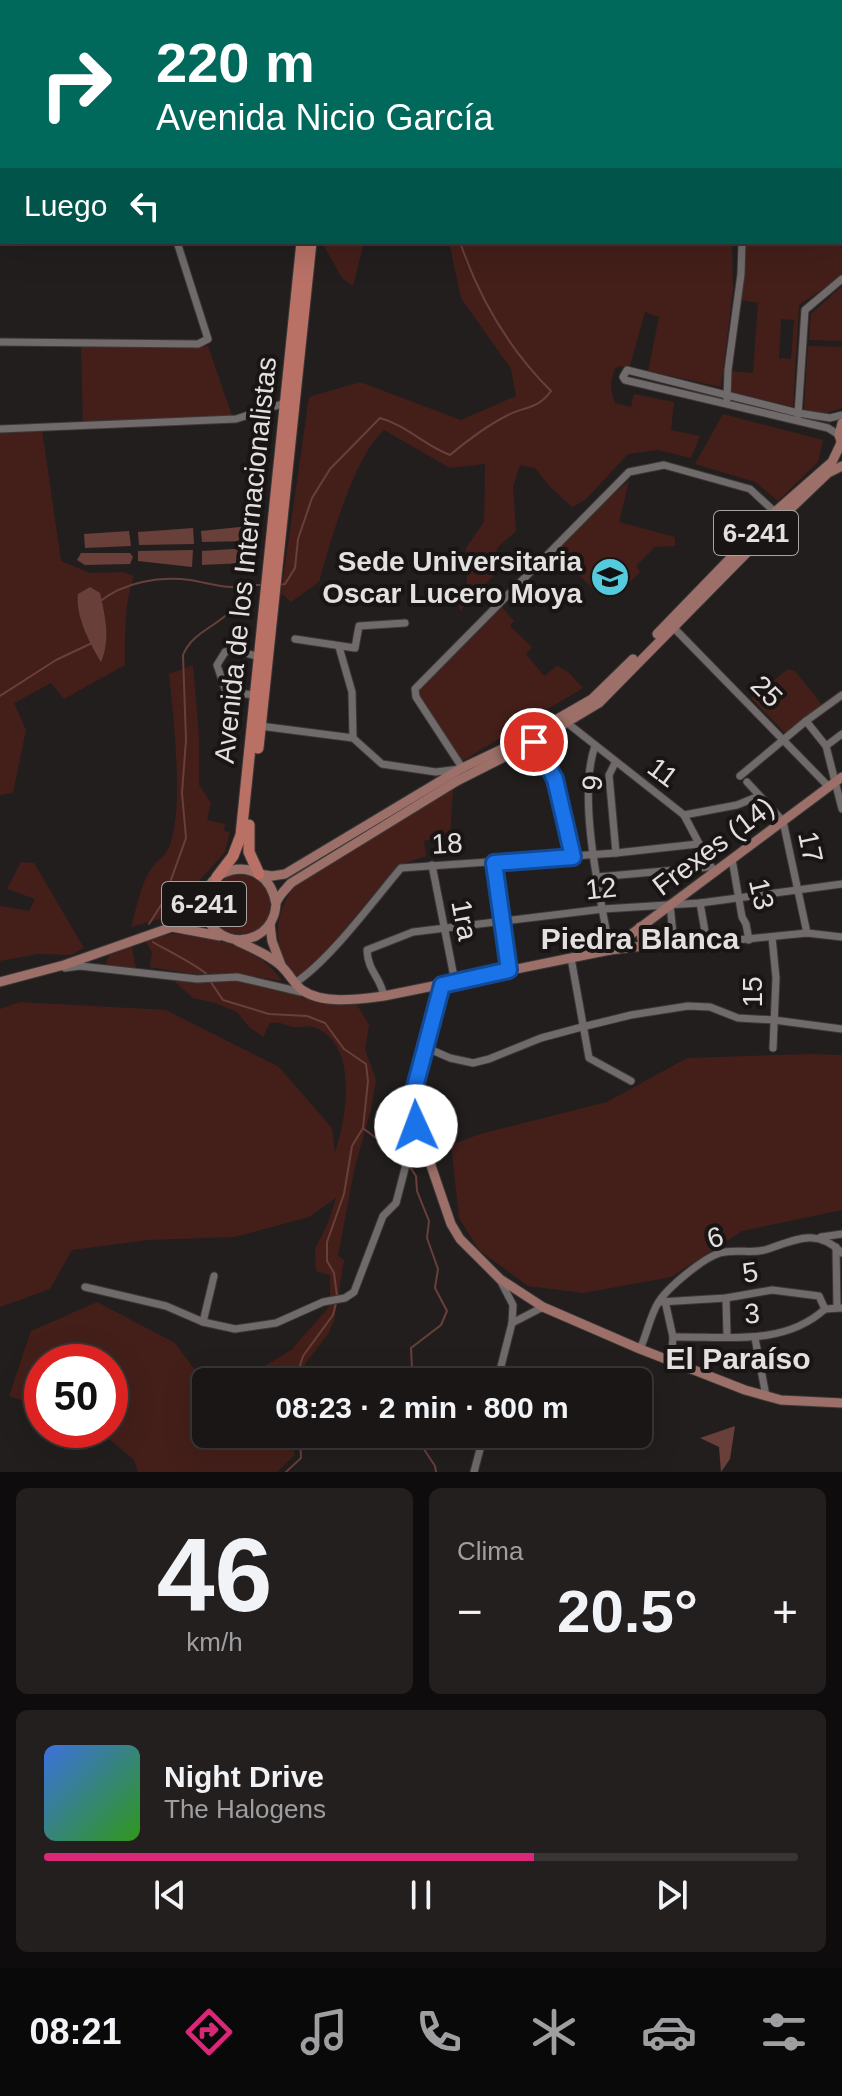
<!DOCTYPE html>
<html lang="es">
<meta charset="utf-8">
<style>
:root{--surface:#1a1616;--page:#231f1f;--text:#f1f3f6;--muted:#9f9fa1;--line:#383535;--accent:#db2777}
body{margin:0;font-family:Helvetica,sans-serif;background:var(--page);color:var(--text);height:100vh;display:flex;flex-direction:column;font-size:30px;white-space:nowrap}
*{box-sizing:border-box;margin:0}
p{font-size:26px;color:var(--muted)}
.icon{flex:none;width:44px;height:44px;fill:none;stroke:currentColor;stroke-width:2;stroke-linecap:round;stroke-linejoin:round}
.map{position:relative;height:1472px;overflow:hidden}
.side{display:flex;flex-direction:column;gap:16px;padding:16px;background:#0e0c0c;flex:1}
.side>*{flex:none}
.guide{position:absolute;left:0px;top:0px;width:842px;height:244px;box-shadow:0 8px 32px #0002,0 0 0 2px var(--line);background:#00695c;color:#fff;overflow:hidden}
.speed{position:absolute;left:24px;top:1344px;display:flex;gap:16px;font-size:40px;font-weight:700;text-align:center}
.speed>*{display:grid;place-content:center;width:104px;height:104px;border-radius:50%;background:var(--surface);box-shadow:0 8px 32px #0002,0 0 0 2px var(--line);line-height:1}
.speed .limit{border:12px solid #d22;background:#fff;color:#111}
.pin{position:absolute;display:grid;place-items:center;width:68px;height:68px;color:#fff;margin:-34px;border:4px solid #fff;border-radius:50%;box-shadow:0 2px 8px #0007}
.me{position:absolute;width:88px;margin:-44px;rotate:358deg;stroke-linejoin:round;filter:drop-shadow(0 0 6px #0008)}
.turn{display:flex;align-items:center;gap:28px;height:168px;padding:0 24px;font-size:36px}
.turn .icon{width:104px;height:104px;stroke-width:2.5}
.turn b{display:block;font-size:56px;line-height:68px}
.then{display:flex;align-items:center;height:76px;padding:0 24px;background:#0003;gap:16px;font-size:30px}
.big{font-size:60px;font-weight:700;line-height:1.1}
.side .widget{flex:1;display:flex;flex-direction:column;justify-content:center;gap:12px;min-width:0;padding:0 28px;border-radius:12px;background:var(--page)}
.side .dial{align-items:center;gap:0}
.dial b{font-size:104px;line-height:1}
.song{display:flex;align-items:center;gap:24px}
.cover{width:96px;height:96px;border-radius:12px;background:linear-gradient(135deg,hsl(220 70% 55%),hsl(110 70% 35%))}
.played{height:8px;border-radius:4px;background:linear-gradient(90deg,var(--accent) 65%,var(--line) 65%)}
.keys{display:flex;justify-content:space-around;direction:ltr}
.heat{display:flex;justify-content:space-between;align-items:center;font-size:44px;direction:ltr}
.side .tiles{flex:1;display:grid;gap:16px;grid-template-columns:1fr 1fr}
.widget:last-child{grid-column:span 2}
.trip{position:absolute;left:192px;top:1368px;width:460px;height:80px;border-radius:12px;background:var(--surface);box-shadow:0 8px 32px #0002,0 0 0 2px var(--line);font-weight:700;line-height:80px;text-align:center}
.tabs{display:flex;height:128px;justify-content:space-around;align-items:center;background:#0a0909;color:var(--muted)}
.tabs .icon{width:56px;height:56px}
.tabs .current{color:var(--accent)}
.tabs b{font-size:36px;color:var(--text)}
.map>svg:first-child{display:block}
.green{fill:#441f1a;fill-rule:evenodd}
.water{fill:#693f39}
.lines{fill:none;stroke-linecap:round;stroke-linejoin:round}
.stream{stroke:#693f39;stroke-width:2}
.minor-casing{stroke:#3b3837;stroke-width:9}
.major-casing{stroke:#3b3837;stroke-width:11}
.highway-casing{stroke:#3b3837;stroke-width:13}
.minor{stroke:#706b6a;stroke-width:7}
.major{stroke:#9c6f68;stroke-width:9}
.highway{stroke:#b97166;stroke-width:11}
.route-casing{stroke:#114b97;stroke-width:20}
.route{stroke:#1a73e8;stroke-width:14}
.labels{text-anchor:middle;stroke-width:8;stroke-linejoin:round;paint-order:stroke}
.shield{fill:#191514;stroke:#a6a3a2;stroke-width:2}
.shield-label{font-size:26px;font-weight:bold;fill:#e3e0df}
.street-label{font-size:28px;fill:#e3e0df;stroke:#191514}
.poi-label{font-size:28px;font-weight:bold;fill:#e3e0df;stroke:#191514;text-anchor:end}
.neighbourhood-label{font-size:30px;font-weight:bold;fill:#e3e0df;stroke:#191514}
</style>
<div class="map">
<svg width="842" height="1472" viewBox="0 0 842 1472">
<rect width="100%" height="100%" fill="#221e1e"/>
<g class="green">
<polygon points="332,242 364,242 353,286 342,278 324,246"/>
<path d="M449,242H732L733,289L721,387L648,371L659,317L645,312L630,366L616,367C609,381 610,389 615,403L631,407L634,394L674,402L671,430L700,436L691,458L658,450L628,454L585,500L572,507L549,486L535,468L520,465L513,487L516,531L497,548L492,577L460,611L458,594L467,585L466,548L484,522L485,464L450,468L384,430C354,456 330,543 319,582L291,602L281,593L309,397L360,382L461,420L516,396L511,369L461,298Z"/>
<path d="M742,242H838L842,249V276L799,305L793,407L726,390L732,371L753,373L758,303L741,300L744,276ZM781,319L794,320L791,359L779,358Z"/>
<polygon points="842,286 842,341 809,340 811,314"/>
<polygon points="81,345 208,346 232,416 83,424"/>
<polygon points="808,346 842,347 842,408 823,414 804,409"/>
<polygon points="723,414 823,440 818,462 778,501 755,482 695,464"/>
<path d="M0,430H42L61,561L90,573L123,572L134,576C124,603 125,636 125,665L64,699L51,683L14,703L26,730L13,793L0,795Z"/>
<polygon points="629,481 619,522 675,537 675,546 655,547 636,566 640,572 623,589 613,594 592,587 554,553 601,505"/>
<polygon points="501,606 514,621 510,626 532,647 526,654 544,676 557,666 568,672 583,688 459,763 418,696 419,685"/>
<path d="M193,665L199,737V785L211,803L207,820L225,824L224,831L230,832L225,852L167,917L131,927C137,907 140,886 151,869C155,862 163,858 167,851C186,819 173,712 169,674Z"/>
<polygon points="788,669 795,671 823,706 785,733 751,698"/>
<path d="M453,790L450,835L424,841L426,856L397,866L323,955L301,976L293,975C269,948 275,902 302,879Z"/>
<polygon points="21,862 34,863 84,948 71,955 38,954 0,961 0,906 29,911 35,899 7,889"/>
<circle cx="240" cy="904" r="32"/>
<path d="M171,934C210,936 259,946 282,981L240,974H191L150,967L152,952L145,941Z"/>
<polygon points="132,946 136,969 109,965 106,963 110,954"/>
<path d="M173,980L196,982L238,980L357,1005L369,1025L365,1049L376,1080L371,1110L355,1166L338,1256L344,1260L334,1321L328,1334L305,1364L302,1382H206V1434H291L295,1455L277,1472H138L134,1460L98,1430H110V1362H42V1407L9,1396L31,1331L97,1302L175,1343L204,1382L242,1380L291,1350L330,1306V1275L316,1271L315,1249L328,1223L336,1198L309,1217L234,1237L148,1240L72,1250L50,1289L0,1307V1009L20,1002L166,1010L279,1067L332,1128L335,1152C347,1119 359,1041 313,1027C307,1025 300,1028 294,1027C284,1025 280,1021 270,1023L263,1037L249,1027L237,1012L215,1003L193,998Z"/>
<polygon points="809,1054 842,1055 842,1210 742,1231 671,1277 584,1293 528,1286 479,1250 459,1218 451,1145 480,1134 607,1102 687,1058"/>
</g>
<g class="water">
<polygon points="249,526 251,541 202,542 201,531"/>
<polygon points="193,528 194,544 139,545 138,532"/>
<polygon points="129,531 131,546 85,548 84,534"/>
<polygon points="248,548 244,563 202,565 202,551"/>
<polygon points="193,550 192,567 138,561 138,551"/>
<polygon points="81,553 130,553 133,557 130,564 85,565 77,560"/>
<path d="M90,587L100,593C105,616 111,639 101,662C90,644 75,615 78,594Z"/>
<polygon points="735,1426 730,1459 721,1472 719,1447 700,1438"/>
</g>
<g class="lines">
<g class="stream">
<polyline points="616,0 617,2"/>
<path d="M278,585L285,584L295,568L298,539L312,498L330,469L380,418C406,425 424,445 450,455C468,440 486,426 508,415C526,406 538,409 551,391C509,349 479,298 460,242"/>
<path d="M99,602C124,582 159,576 190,580C210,583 227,590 247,586"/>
<polyline points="0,696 56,660 92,643"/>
<path d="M149,924L163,902L186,838L182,793L186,740L183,655C191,635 210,629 225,616C235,608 242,595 250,585H264"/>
<path d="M153,942C164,949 201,967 207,975"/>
<polyline points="210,981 223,1000 269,1014 307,1016 325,1023 344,1049 366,1064 368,1081 363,1128 352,1146 344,1194 327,1242 327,1261 334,1273 337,1296"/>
<polyline points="364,1129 404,1159"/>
<polyline points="295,1382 303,1356 333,1315 336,1303"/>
<polyline points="404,1382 412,1369 411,1348 441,1325 447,1311 435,1288 438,1269 427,1238 429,1221 417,1191 416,1176 408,1164"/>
<polyline points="414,1434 435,1466 436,1472"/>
<polyline points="286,1472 301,1458 300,1434"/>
</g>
<g class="minor-casing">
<g id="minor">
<polyline points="243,0 243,2"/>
<polyline points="271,0 287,2"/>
<polyline points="635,0 635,2"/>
<polyline points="703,0 711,2"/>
<polyline points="11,2 12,0"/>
<polyline points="118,2 119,0"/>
<polyline points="498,2 498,0"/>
<polyline points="716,2 718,0"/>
<polyline points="840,12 842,4"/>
<polyline points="0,18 2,18"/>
<polyline points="840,23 842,24"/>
<polyline points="840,95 842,95"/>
<polyline points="0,342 198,344 208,339 177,242"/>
<polyline points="727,399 728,370 741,274 742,242"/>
<polyline points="798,415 805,310 842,279"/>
<polyline points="0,429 236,419 288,402"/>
<polyline points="839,435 828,428 625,380 623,377 627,370 798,413 830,418 842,415"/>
<polyline points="671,625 829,787"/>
<polyline points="295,639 355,648 359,626 405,623"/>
<polyline points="339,647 352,692 353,738"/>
<polyline points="256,695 226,692 217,665 225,652 234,650 260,657"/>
<polyline points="806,721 826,746 842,809"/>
<polyline points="566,722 684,815 714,872"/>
<polyline points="260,726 353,738 382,764 436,772 460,769"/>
<polyline points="534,742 555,779 573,857"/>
<path d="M595,746C577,797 600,896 610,950"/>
<polyline points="826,746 842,734"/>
<polyline points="615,763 609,775 616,853"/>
<polyline points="463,769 416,697 415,689 629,472 664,465 750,489 776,513"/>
<polyline points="740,776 806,721 842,695"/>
<polyline points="747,782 783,821 807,933"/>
<polyline points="684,815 737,805 759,796"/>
<polyline points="732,859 742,917 746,924 749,940"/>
<polyline points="494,863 509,970"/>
<polyline points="432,865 455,982"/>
<polyline points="597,877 710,867"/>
<polyline points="700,903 707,943"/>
<polyline points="670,904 674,945"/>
<polyline points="772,937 776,978 773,1048"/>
<polyline points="643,946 707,943 807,933 842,937"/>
<polyline points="571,958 589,1058 631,1081"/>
<polyline points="65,968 80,966 197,979 237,977 301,992"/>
<path d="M295,983C330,960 373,901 401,868L616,853L698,844"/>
<path d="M384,996C380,976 368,972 367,950L413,932L603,909L700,903L842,884"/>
<polyline points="425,1047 450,1058 473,1063 489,1059 541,1038 582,1027 631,1015 688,1006 710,1007 738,1018 774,1020 842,1029"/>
<polyline points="821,1237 842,1234"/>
<polyline points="836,1247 837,1307"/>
<polyline points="500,1280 513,1305 512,1323"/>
<polyline points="85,1287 166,1306 203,1322 235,1329 276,1323 323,1302 345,1298 354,1292 383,1216 396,1203 416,1126"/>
<polyline points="726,1298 727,1336"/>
<polyline points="665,1301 673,1337 671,1361"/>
<polyline points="660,1302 726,1298 772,1290 819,1296 825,1309 842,1308"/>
<polyline points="203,1322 214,1276"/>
<path d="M673,1337C725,1336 783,1347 825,1309"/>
<polyline points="755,1338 766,1396"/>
<path d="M640,1349C647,1334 650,1316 658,1303C667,1288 703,1258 720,1253C736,1248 752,1255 768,1249C798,1239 817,1228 842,1253"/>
<polyline points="497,1382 512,1323 543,1307"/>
<polyline points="474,1472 484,1434"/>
</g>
</g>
<g class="major-casing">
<g id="major">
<polyline points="479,0 490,2"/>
<polyline points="503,0 511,2"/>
<polyline points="840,154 842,155"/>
<polyline points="842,423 839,435 842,444"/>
<polyline points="657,634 775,512 832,462 841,443"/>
<polyline points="259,874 272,876 285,874 462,768 519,741 592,699 633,659"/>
<path d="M276,904C266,845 189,869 207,917C210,927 219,935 229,938C247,944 268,934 274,915C275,913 276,905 276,903C279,895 286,889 291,883L457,781L534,742L599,703L781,518L828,473L842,466"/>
<polyline points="270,924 272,941 281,965"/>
<polyline points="172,927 220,936"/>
<path d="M237,941C252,948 269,955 281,966C289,973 294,984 302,990C323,1005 361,999 384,996L610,950L643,946L640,927"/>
<polyline points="610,950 842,777"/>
<polyline points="0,982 64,965 172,927 206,893"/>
<polyline points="442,985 412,1098 412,1110 451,1224 460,1239 500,1279 543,1307 640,1349 745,1390 781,1400 842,1403"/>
</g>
</g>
<g class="highway-casing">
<g id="highway">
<polyline points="330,2 331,0"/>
<polyline points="339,2 339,0"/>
<polyline points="258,748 311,242"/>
<polyline points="249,825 249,852 259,874"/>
<polyline points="217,877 233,856 241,835 302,242"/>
</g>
</g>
<use href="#minor" class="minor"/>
<use href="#major" class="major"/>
<use href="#highway" class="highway"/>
</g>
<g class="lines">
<g class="route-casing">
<polyline id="route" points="416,1126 412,1098 442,985 509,970 494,863 573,857 555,779 534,742"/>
</g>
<use href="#route" class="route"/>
</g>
<defs>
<g id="university-disc" transform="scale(2)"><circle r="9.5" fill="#54cadc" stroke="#191514"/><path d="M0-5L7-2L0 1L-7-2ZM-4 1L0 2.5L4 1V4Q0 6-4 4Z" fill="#111"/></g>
</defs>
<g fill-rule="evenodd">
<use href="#university-disc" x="610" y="577"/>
</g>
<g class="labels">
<g class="shield">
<rect x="714" y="511" width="84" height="44" rx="6"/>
<rect x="162" y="882" width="84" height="44" rx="6"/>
</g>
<g class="shield-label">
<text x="756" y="542">6-241</text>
<text x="204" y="913">6-241</text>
</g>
<g class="street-label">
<text transform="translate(245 560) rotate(-84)" y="10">Avenida de los Internacionalistas</text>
<text transform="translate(767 691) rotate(45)" y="10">25</text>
<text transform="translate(663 772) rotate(37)" y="10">11</text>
<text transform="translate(592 783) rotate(-85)" y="10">9</text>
<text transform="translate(447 843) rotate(-3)" y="10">18</text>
<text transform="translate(713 846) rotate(-37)" y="10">Frexes (14)</text>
<text transform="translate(811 847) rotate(78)" y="10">17</text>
<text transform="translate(601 888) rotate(-6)" y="10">12</text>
<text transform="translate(762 894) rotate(77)" y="10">13</text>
<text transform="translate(465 920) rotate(79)" y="10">1ra</text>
<text transform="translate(752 992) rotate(-90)" y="10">15</text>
<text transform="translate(715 1237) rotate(-17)" y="10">6</text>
<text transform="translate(750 1272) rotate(-9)" y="10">5</text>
<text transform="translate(752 1313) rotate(-3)" y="10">3</text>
</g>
<g class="poi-label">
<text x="582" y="571">Sede Universitaria<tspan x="582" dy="32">Oscar Lucero Moya</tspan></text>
</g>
<g class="neighbourhood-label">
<text x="640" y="949">Piedra Blanca</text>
<text x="738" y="1369">El Paraíso</text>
</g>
</g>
</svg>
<div class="speed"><div class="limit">50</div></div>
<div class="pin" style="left:534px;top:742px;background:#d93025"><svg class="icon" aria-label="arrive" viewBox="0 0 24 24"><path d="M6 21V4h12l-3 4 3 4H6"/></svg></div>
<svg class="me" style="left:416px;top:1126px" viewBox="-20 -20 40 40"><circle r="19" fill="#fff"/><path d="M0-13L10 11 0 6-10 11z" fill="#1a73e8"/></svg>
<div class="trip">08:23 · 2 min · 800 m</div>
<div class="guide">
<div class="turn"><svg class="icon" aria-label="right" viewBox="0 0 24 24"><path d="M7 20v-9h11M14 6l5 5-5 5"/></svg><div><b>220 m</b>Avenida Nicio García</div></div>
<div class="then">Luego<svg class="icon" aria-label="left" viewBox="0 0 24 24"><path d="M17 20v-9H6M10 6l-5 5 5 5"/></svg></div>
</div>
</div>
<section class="side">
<div class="tiles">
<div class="widget dial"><b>46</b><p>km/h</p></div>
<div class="widget"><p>Clima</p>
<div class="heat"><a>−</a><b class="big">20.5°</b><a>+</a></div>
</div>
<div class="widget">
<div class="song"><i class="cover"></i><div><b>Night Drive</b><p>The Halogens</p></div></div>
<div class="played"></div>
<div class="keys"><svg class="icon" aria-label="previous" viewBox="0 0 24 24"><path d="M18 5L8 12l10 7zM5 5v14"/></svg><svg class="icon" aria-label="pause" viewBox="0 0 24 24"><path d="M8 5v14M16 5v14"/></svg><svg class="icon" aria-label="next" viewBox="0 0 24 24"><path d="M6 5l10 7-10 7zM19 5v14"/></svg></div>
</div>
</div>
</section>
<nav class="tabs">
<b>08:21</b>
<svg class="icon current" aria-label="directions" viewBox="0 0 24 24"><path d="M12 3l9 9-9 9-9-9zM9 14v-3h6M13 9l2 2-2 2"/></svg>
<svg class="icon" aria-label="music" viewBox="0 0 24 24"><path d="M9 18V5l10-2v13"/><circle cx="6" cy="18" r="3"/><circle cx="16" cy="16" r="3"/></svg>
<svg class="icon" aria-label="phone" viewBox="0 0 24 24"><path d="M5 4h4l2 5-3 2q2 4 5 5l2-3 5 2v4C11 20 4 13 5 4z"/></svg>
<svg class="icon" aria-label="climate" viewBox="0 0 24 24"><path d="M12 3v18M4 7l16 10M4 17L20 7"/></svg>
<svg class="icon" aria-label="car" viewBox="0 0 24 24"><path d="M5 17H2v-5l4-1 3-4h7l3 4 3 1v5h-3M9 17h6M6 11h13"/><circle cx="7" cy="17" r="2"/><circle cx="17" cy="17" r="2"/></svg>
<svg class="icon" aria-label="filters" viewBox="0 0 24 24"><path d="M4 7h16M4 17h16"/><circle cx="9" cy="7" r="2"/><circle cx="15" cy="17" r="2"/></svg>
</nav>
